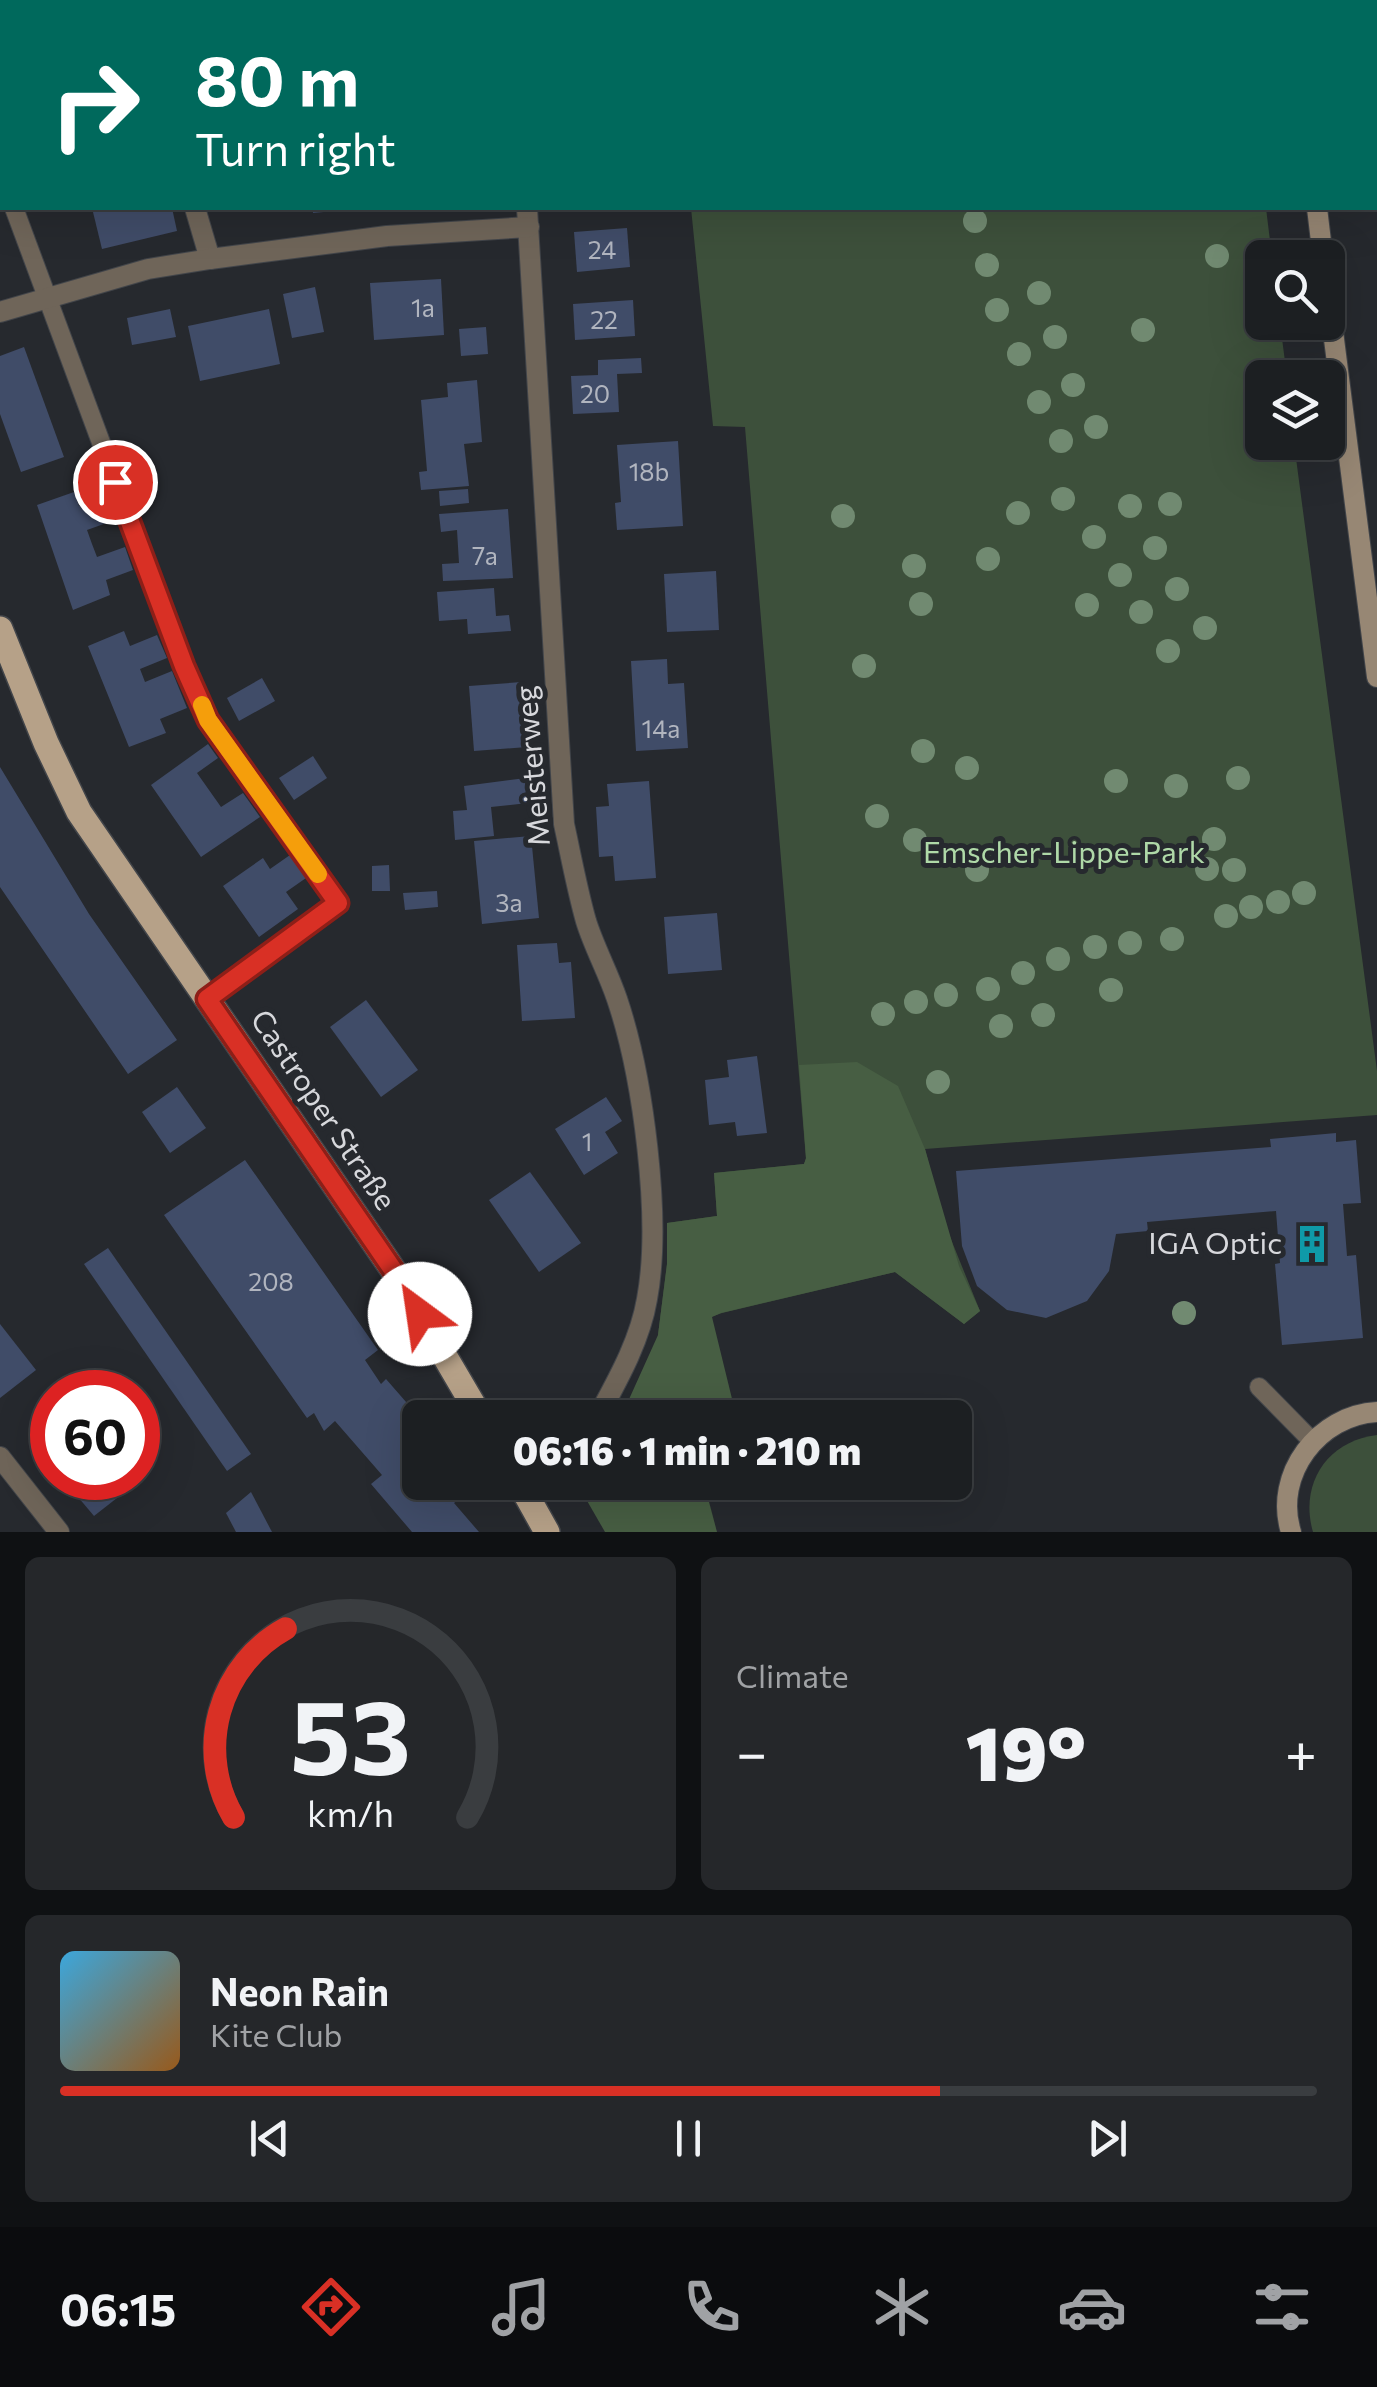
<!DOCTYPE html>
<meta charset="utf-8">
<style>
:root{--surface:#1c1f22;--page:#25272a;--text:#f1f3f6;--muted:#a0a2a5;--line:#3a3d40;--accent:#d93025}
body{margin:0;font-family:Commissioner,sans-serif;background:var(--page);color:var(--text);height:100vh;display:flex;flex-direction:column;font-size:38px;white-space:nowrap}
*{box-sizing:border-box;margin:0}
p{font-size:32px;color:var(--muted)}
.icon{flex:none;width:55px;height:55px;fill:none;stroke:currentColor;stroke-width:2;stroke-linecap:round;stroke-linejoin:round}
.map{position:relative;height:1532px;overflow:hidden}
.drawer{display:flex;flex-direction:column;gap:25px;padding:25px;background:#0f1113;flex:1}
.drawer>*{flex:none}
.banner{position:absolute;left:0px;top:0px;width:1378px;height:210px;box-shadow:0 10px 40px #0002,0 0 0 2px var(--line);background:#00695c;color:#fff;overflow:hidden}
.controls{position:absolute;left:1245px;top:240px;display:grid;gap:20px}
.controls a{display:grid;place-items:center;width:100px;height:100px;border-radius:15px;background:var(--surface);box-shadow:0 10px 40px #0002,0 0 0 2px var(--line);font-size:50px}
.speed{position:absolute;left:30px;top:1370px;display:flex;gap:20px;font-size:50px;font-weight:700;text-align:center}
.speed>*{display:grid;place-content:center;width:130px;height:130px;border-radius:50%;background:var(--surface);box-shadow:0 10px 40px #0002,0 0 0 2px var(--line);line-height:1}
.speed .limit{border:15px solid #d22;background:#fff;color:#111}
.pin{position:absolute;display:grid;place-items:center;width:85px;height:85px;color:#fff;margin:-42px;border:5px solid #fff;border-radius:50%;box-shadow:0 2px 10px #0007}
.me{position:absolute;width:110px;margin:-55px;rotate:329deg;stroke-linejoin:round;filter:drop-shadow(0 0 8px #0008)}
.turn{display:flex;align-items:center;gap:35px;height:210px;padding:0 30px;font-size:45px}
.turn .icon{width:130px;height:130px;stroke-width:2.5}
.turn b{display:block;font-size:70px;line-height:85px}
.big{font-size:75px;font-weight:800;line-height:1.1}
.drawer .card{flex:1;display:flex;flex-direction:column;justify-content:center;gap:15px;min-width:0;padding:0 35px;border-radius:15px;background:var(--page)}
.drawer .dial{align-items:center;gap:0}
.dial svg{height:260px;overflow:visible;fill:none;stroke:var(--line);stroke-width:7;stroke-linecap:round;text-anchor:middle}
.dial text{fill:var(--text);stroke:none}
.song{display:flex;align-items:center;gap:30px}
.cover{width:120px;height:120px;border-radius:15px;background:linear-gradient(135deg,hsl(200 70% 55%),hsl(30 70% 35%))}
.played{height:10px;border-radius:5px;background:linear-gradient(90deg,var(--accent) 70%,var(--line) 70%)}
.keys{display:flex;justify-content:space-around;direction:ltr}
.heat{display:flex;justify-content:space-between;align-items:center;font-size:55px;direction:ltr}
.drawer .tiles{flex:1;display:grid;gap:25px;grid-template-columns:1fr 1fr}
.card:last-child{grid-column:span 2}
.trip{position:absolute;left:402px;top:1400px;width:570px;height:100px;border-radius:15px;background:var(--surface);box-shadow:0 10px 40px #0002,0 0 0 2px var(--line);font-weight:800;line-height:100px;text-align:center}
.tabs{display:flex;height:160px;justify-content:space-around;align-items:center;background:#0b0c0e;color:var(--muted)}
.tabs .icon{width:70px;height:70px}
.tabs .active{color:var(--accent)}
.tabs b{font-size:45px;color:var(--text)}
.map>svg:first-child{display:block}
.green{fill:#3d503b}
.forest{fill:#475e43}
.building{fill:#404c68}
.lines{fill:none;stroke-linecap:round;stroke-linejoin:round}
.lane-casing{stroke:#42454a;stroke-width:20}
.street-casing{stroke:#42454a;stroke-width:22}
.secondary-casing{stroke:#42454a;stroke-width:22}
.primary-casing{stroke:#42454a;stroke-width:28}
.lane{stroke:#6f6559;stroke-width:18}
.street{stroke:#6f6559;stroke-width:20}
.secondary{stroke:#978774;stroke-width:20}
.primary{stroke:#b6a188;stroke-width:25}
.tree{fill:#718a71}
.route-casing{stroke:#8d1f18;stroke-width:25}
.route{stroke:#d93025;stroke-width:18}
.slow{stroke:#f59e0b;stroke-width:18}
.labels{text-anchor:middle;stroke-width:10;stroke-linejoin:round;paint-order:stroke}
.number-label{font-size:25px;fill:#b1b5bf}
.street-label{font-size:30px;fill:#d7d8dc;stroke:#26292e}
.park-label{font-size:30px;fill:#afd9a8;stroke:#26292e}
.poi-label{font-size:30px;fill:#d7d8dc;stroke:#26292e;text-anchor:end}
</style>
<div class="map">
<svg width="1377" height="1532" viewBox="0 0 1377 1532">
<rect width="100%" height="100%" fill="#26292e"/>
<g class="green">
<rect x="670" y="0" width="571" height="2"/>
<polygon points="691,208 1266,208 1272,257 1262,258 1262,322 1280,323 1287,377 1262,378 1262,442 1294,443 1377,1071 1377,1115 925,1149 944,1222 980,1311 964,1324 895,1272 722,1313 658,1335 667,1264 667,1223 717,1216 714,1173 804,1164 806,1159 745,427 713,426"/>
<path d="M1377,1435V1532H1313C1299,1484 1327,1441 1377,1435Z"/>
</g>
<g class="forest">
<polygon points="857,1062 898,1086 925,1149 959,1266 980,1311 964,1324 895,1272 721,1313 712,1317 735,1411 712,1417 621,1417 658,1335 667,1264 667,1223 717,1216 714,1173 804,1164 806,1158 799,1065"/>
<polygon points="593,1483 704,1483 717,1532 605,1532 586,1499"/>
</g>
<g class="building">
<polygon points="92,208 172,208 177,231 102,249"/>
<polygon points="313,208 345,208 345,210 313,213"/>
<polygon points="627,228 630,267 577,272 574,232"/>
<polygon points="441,279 444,335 374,340 370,283"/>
<polygon points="315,287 324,332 292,338 283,294"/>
<polygon points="633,300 635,336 575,340 573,304"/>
<polygon points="170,309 176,337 132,345 127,318"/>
<polygon points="269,309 280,364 200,381 188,326"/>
<polygon points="486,327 488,354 461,356 459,329"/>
<polygon points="24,347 64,457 21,472 0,414 0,356"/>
<polygon points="641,358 642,373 617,374 619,412 573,414 571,376 598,375 598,360"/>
<polygon points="477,380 482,442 464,444 469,486 421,490 419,472 427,471 421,400 448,397 447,383"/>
<polygon points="678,441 683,526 617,530 615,503 621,502 617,445"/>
<polygon points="468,489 469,503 440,506 439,491"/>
<polygon points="74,492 79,506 107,497 115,520 87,530 92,544 97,557 125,547 133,570 106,580 110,595 73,610 37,505"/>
<polygon points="508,509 513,578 443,581 442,564 459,563 457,530 441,532 439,514"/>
<polygon points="716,571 719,630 667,632 664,574"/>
<polygon points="494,588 496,616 509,615 511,631 468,634 467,619 439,621 437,592"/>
<polygon points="124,631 130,646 157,635 167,658 140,669 145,682 172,671 187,708 160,719 166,733 129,747 88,646"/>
<polygon points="667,659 668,684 684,683 688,748 636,751 631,661"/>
<polygon points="262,678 275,701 239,721 227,698"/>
<polygon points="522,682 527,747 474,751 469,686"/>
<polygon points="208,744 218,758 197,773 221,807 243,793 260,817 201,857 151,785"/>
<polygon points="313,756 327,778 294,800 279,778"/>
<polygon points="0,767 89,914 177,1040 128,1074 0,887"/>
<polygon points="526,778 528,803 491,807 494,836 455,840 453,811 467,810 464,786"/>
<polygon points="649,781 656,878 615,881 613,856 599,857 596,807 609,806 607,784"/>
<polygon points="531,836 539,918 482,924 474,841"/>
<polygon points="290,855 306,878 286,892 298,909 259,937 223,886 263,858 270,869"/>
<polygon points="389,865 390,891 372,891 372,866"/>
<polygon points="437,891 438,907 405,910 403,893"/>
<polygon points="717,913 722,970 668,974 664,917"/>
<polygon points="557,943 559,963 571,962 575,1018 522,1021 517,945"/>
<polygon points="366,1000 418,1070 381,1097 330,1027"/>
<polygon points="757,1056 767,1133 737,1136 735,1122 709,1125 705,1080 729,1077 727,1060"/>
<polygon points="177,1087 206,1128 170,1153 142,1112"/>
<polygon points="606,1097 622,1121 605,1132 618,1153 584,1175 555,1129"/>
<polygon points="1336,1133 1336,1142 1356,1140 1361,1203 1343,1204 1347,1256 1356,1255 1363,1338 1282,1345 1275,1264 1280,1263 1276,1211 1147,1222 1148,1231 1116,1234 1109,1271 1087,1301 1046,1318 1007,1310 977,1286 962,1246 956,1171 1271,1147 1270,1139"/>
<polygon points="245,1160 378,1350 365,1360 381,1384 386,1379 420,1418 420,1482 455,1482 465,1494 454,1503 479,1532 412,1532 371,1484 382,1475 335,1421 324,1431 314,1413 307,1418 164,1215"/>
<polygon points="530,1172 581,1243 539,1272 489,1200"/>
<polygon points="108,1248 251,1454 227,1471 84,1264"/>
<polygon points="0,1324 36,1370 0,1398"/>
<polygon points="52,1443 52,1466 41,1452"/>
<polygon points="62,1478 123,1478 131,1487 94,1516"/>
<polygon points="251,1492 272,1532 236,1532 226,1513"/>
</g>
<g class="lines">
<g class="lane-casing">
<g id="lane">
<polyline points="0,166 2,174"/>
<polyline points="14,208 184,666 208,720 338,903 207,999"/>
<polyline points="1259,1387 1312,1441"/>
</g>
</g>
<g class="street-casing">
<g id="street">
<polyline points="134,0 135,2"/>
<polyline points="510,0 510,2"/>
<polyline points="195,208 210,259"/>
<path d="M527,208L564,824C571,856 577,889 586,921C594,947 608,972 617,999C643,1076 662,1219 647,1299C640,1341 617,1381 597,1418"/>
<polyline points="0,312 148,269 210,259 387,236 529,227"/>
<polyline points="0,1457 59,1532"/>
</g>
</g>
<g class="secondary-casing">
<g id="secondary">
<polyline points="1290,0 1290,2"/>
<polyline points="1317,208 1323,258"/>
<polyline points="1328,292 1377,677"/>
<path d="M1291,1532C1273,1474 1319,1415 1377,1412"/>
</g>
</g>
<g class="primary-casing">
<g id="primary">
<polyline points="0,629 46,743 79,812 400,1280 481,1418"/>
<polyline points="519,1482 547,1532"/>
</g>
</g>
<use href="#lane" class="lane"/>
<use href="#street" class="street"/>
<use href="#secondary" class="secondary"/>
<use href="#primary" class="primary"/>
</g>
<g class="tree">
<circle cx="975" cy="221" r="12"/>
<circle cx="1217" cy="256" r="12"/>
<circle cx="987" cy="265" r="12"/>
<circle cx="1039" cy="293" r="12"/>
<circle cx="997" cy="310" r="12"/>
<circle cx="1143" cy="330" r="12"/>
<circle cx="1055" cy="337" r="12"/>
<circle cx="1019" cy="354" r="12"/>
<circle cx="1073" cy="385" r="12"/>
<circle cx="1039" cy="402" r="12"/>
<circle cx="1096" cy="427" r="12"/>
<circle cx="1061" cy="441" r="12"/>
<circle cx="1063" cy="499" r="12"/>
<circle cx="1170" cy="504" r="12"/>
<circle cx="1130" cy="506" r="12"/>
<circle cx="1018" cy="513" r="12"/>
<circle cx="843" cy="516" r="12"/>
<circle cx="1094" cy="537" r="12"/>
<circle cx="1155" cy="548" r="12"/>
<circle cx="988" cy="559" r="12"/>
<circle cx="914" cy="566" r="12"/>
<circle cx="1120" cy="575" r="12"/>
<circle cx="1177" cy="589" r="12"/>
<circle cx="921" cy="604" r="12"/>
<circle cx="1087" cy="605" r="12"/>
<circle cx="1141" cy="612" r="12"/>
<circle cx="1205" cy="628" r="12"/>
<circle cx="1168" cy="651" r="12"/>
<circle cx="864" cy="666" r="12"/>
<circle cx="923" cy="751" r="12"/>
<circle cx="967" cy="768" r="12"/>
<circle cx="1238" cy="778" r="12"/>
<circle cx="1116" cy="781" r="12"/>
<circle cx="1176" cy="786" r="12"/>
<circle cx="877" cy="816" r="12"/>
<circle cx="1214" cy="839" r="12"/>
<circle cx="915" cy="840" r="12"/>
<circle cx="1207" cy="869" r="12"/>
<circle cx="977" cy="870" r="12"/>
<circle cx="1234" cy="870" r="12"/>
<circle cx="1304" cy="893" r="12"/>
<circle cx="1278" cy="902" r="12"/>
<circle cx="1251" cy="907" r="12"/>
<circle cx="1226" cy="916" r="12"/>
<circle cx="1172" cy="939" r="12"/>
<circle cx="1130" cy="943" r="12"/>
<circle cx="1095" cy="947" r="12"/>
<circle cx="1058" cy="959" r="12"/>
<circle cx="1023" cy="973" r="12"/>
<circle cx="988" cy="989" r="12"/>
<circle cx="1111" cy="990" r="12"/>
<circle cx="946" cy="995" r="12"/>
<circle cx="916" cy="1002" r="12"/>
<circle cx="883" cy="1014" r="12"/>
<circle cx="1043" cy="1015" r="12"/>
<circle cx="1001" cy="1026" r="12"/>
<circle cx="938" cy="1082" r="12"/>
<circle cx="1184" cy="1313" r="12"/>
</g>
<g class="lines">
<g class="route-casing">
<polyline id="route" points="115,482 184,666 208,720 338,903 207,999 400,1280 420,1314"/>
</g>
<use href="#route" class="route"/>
<polyline class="slow" points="202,705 208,720 318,874"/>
</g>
<defs>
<g id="building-bare" transform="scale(3)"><path d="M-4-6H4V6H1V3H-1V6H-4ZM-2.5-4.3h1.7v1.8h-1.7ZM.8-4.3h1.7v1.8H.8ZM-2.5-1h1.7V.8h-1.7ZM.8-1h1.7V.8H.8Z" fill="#0f9aa8" stroke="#26292e" stroke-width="2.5" paint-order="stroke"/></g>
</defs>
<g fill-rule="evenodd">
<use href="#building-bare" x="1312" y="1244"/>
</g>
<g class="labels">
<g class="number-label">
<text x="602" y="259">24</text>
<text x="423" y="317">1a</text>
<text x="604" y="329">22</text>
<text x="595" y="403">20</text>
<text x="649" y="481">18b</text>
<text x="485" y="565">7a</text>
<text x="661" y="738">14a</text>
<text x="509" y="912">3a</text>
<text x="587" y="1151">1</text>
<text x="271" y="1291">208</text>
</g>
<g class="street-label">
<text transform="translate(533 766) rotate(-95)" y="10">Meisterweg</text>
<text transform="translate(323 1110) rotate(56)" y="10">Castroper Straße</text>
</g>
<g class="park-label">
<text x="1064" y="863">Emscher-Lippe-Park</text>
</g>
<g class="poi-label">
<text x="1282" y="1254">IGA Optic</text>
</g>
</g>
</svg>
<div class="controls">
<a><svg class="icon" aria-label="search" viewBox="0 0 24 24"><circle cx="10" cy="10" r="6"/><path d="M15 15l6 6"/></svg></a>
<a><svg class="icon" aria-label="layers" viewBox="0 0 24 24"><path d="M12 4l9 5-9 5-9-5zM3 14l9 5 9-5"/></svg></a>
</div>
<div class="speed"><div class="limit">60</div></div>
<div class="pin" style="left:115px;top:482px;background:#d93025"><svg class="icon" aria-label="arrive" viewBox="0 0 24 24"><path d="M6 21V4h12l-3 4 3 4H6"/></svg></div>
<svg class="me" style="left:420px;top:1314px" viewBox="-20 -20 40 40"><circle r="19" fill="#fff"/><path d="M0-13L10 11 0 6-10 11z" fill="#d93025"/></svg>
<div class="trip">06:16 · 1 min · 210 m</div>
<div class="banner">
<div class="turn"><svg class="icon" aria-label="right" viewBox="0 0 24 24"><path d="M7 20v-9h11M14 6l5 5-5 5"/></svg><div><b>80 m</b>Turn right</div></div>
</div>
</div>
<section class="drawer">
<div class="tiles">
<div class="card dial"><svg viewBox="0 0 100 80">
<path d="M14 69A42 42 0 1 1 86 69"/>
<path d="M14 69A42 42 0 0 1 30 11" stroke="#d93025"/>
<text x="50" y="56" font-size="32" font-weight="700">53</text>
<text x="50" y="72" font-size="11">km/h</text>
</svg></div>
<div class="card"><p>Climate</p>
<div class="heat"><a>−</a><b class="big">19°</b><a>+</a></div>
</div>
<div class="card">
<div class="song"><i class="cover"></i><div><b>Neon Rain</b><p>Kite Club</p></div></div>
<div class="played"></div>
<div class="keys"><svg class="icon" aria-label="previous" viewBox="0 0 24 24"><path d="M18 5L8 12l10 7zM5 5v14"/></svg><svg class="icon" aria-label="pause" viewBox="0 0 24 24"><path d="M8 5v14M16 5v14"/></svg><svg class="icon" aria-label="next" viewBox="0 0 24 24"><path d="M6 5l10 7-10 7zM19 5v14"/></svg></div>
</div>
</div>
</section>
<nav class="tabs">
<b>06:15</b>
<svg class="icon active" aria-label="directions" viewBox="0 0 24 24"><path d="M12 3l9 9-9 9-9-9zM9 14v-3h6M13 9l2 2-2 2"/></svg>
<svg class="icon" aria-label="music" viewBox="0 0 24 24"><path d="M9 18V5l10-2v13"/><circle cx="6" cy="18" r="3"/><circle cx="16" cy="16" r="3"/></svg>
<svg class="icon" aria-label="phone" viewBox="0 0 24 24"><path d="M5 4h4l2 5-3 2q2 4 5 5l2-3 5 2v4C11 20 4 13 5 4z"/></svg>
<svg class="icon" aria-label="climate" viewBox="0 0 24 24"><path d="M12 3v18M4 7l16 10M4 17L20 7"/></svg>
<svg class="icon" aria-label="car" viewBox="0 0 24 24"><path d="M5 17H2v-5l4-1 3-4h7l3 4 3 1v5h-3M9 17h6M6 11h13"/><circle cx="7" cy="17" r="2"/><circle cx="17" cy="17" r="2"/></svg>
<svg class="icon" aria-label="filters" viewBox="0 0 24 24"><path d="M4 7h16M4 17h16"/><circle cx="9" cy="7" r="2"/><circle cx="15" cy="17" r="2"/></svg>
</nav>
